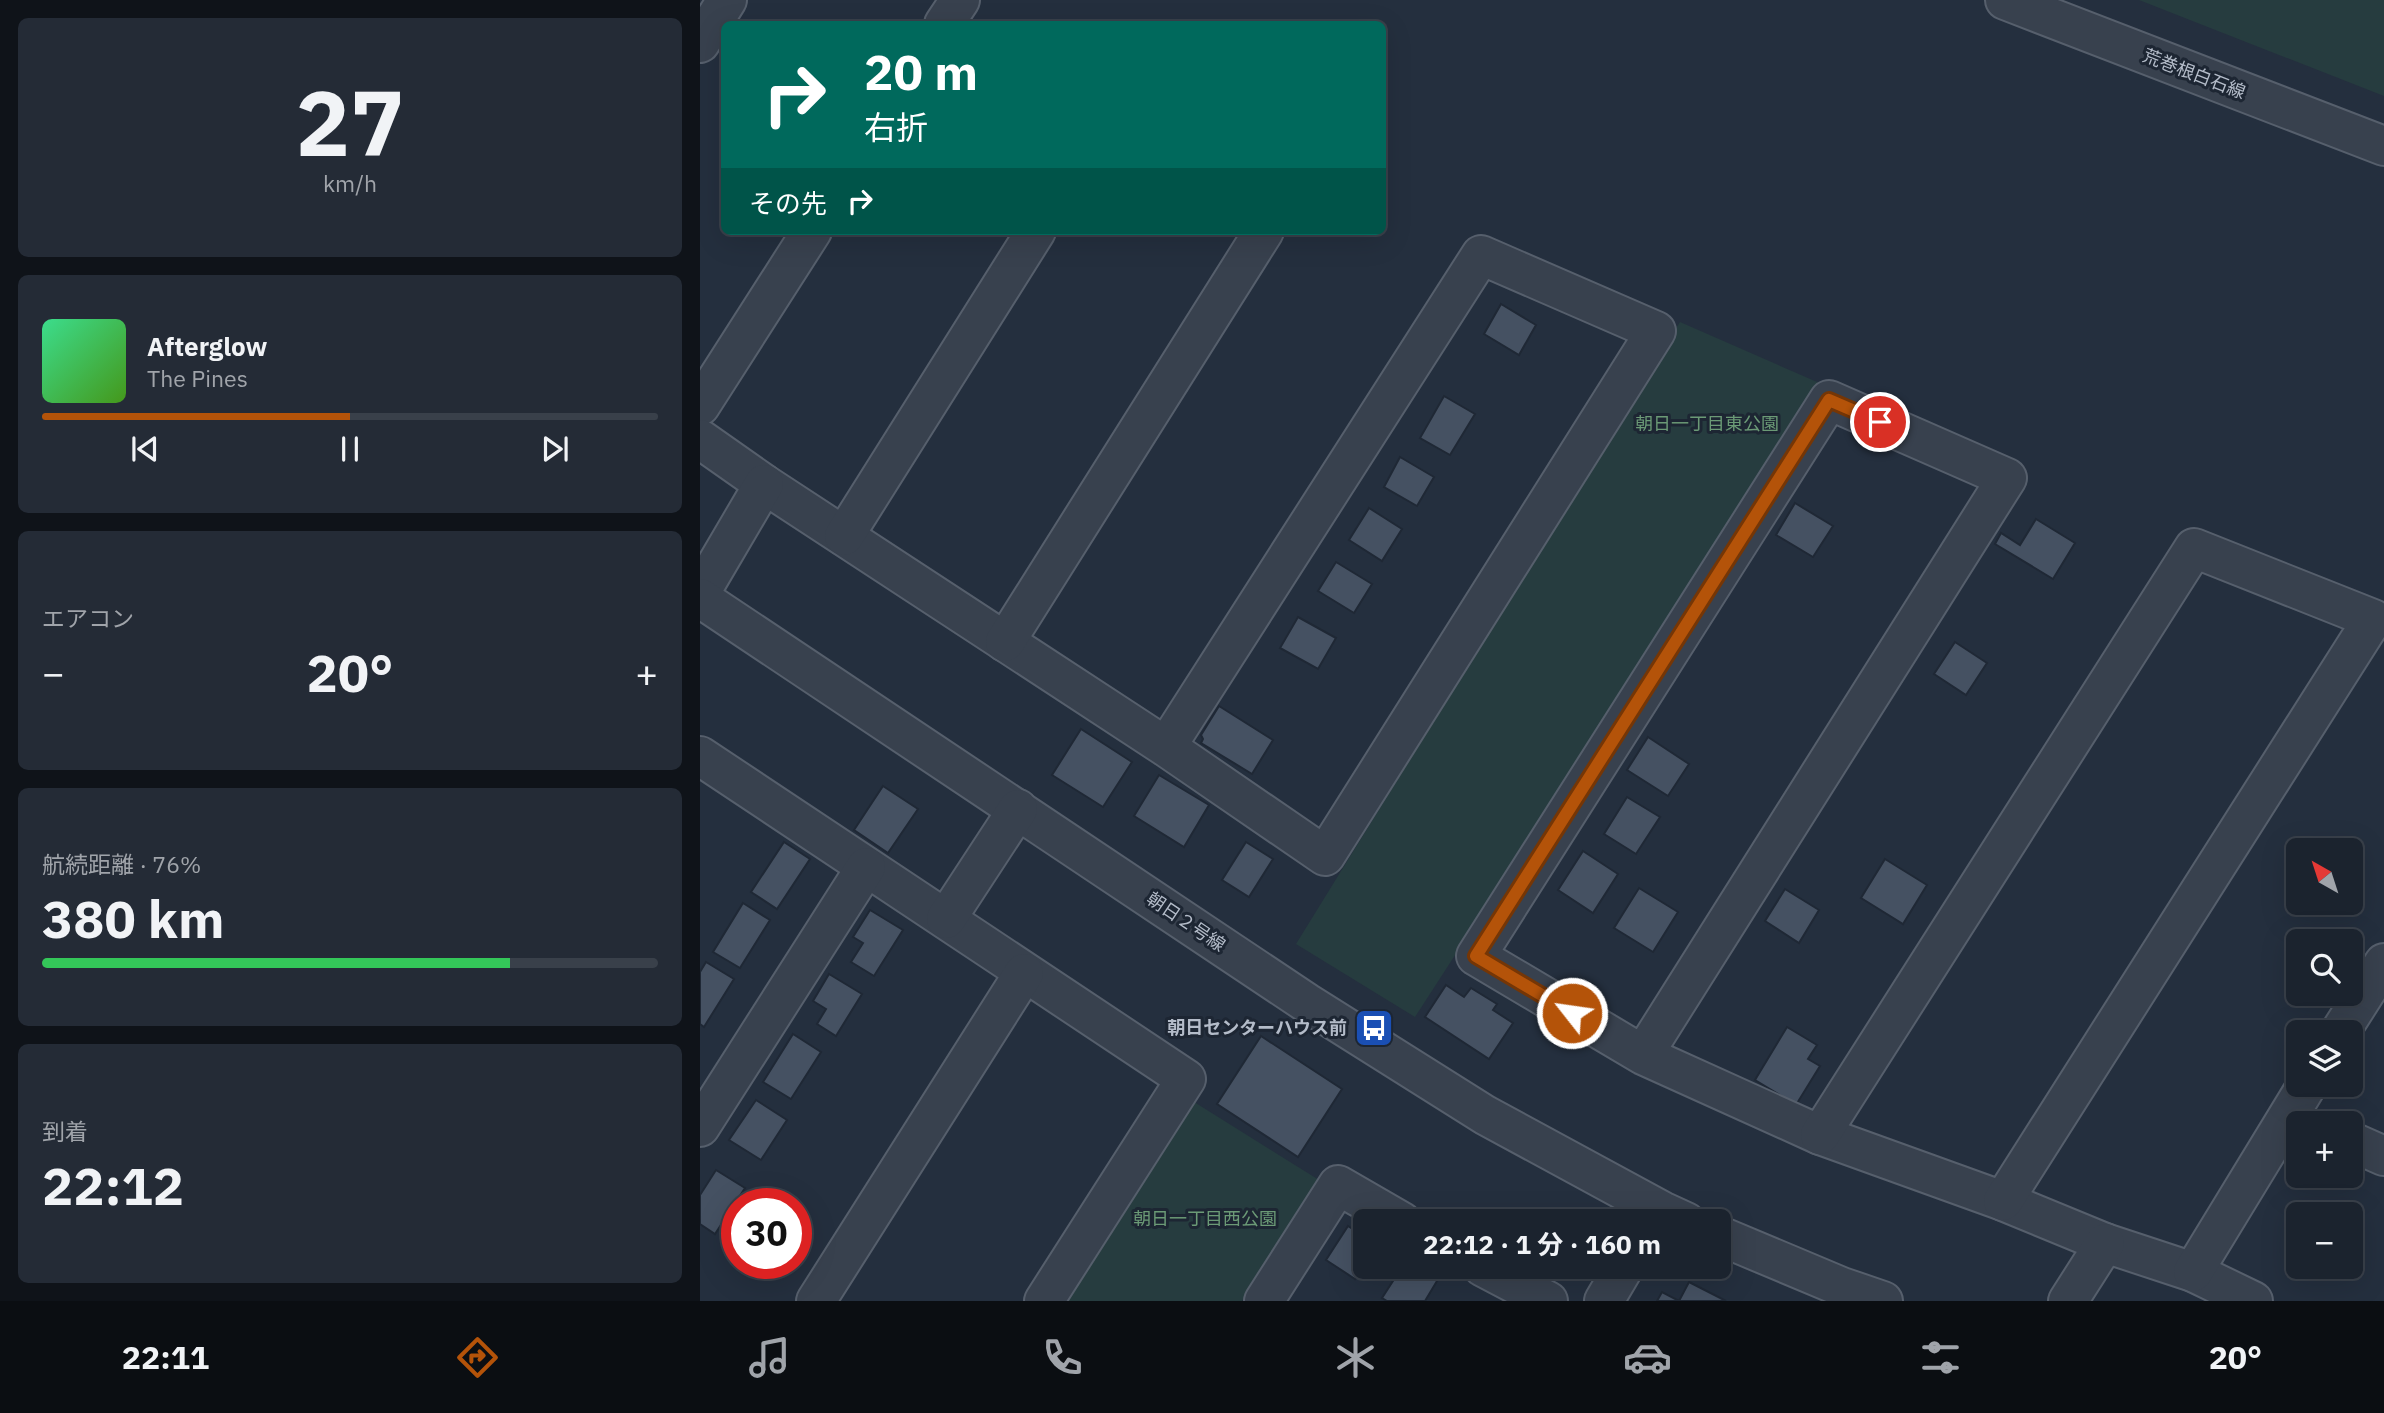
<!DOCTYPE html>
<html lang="ja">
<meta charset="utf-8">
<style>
:root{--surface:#1b232e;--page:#242b36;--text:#f1f3f6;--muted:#a0a4aa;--line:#39404a;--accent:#b45309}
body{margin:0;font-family:"IBM Plex Sans","Noto Sans JP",sans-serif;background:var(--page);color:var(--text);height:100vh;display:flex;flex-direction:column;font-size:26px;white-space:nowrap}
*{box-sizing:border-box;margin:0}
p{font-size:23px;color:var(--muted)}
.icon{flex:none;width:38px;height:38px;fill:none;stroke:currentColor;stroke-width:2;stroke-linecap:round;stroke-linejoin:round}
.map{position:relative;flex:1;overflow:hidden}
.details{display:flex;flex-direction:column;gap:18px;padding:18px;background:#0f1319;width:700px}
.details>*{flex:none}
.banner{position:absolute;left:21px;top:21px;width:665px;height:214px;border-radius:10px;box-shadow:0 7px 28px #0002,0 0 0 2px var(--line);background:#00695c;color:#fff;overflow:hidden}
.needle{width:46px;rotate:321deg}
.buttons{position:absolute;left:1586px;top:838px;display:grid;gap:14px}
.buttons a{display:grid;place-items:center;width:77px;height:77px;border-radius:10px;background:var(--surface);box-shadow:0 7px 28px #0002,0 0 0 2px var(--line);font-size:35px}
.speed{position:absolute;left:21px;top:1188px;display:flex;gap:14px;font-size:35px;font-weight:700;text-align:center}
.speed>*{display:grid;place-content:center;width:91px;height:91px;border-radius:50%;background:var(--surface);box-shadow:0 7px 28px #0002,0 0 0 2px var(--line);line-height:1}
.speed .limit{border:10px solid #d22;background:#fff;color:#111}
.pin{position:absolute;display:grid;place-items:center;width:60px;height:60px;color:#fff;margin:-30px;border:4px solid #fff;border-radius:50%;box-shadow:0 2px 7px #0007}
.me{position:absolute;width:77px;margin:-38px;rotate:300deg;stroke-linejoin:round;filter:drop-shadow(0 0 5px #0008)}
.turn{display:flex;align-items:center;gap:24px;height:147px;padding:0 28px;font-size:32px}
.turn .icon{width:91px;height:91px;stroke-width:2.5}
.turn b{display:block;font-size:49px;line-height:60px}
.then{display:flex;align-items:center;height:66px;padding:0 28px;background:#0003;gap:14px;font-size:26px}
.big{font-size:52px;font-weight:700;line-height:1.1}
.details .widget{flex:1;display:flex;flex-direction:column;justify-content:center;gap:10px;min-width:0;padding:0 24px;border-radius:10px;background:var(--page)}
.details .dial{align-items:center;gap:0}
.dial b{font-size:91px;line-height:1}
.song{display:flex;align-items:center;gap:21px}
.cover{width:84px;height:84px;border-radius:10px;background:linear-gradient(135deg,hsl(150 70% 55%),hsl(100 70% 35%))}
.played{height:7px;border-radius:4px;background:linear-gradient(90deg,var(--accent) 50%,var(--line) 50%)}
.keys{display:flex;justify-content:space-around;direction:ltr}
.heat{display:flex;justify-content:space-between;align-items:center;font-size:38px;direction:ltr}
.charge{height:10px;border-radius:5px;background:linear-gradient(90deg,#34c759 76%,var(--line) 0)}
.trip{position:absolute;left:653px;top:1209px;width:378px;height:70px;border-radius:10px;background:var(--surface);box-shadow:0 7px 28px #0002,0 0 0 2px var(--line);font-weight:700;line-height:70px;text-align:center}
.dock{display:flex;height:112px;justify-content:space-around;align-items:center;background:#0b0e12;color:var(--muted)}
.dock .icon{width:49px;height:49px}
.dock .active{color:var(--accent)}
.dock b{font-size:32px;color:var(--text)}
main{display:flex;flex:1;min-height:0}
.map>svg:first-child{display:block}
.green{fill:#263c3f}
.building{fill:#455162;stroke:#1f2835;stroke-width:2}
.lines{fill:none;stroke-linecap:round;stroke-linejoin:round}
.minor-casing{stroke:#565f6c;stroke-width:42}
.minor{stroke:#38414e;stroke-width:38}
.route-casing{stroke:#753606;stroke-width:18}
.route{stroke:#b45309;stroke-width:12}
.labels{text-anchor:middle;stroke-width:6;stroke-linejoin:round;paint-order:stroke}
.street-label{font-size:18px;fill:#b4bcc9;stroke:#1d2633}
.park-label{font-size:18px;fill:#6b9a76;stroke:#1d2633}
.poi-label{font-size:18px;font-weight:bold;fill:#b4bcc9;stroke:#1d2633;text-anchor:end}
</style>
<main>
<section class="details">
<div class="widget dial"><b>27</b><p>km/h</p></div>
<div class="widget">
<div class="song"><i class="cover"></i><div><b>Afterglow</b><p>The Pines</p></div></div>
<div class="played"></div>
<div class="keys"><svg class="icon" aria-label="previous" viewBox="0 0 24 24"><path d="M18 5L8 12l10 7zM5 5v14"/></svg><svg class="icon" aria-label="pause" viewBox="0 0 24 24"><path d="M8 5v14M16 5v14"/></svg><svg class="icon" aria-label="next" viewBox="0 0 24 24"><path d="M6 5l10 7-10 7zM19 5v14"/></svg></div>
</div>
<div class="widget"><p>エアコン</p>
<div class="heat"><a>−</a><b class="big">20°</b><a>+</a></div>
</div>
<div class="widget"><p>航続距離 · 76%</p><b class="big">380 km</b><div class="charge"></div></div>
<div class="widget"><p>到着</p><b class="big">22:12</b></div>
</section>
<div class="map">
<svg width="1684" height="1301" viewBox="0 0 1684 1301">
<rect width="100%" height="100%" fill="#242f3e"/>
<g class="green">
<polygon points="1439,0 1684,0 1684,96"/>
<polygon points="980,322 1124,385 715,1017 596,944"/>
<polygon points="491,1100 619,1180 542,1301 362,1301"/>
</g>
<g class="building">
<polygon points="801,304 836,325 819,355 784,334"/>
<polygon points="744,396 775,414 750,455 720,438"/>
<polygon points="700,457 734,477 717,506 684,487"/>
<polygon points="1095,503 1133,526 1113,557 1076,535"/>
<polygon points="669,508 702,529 682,561 649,540"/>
<polygon points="1336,519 1375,543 1353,579 1295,544 1301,533 1320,545"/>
<polygon points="636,562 672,584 654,613 618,591"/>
<polygon points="598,617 636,638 618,669 580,648"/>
<polygon points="1255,642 1287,663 1266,695 1234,674"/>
<polygon points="519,706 573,740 552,774 501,743 503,739 501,735"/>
<polygon points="381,729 432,762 403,807 352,775"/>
<polygon points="948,737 989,764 968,796 927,770"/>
<polygon points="459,775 509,805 484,847 434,816"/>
<polygon points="183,786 218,809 188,853 154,830"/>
<polygon points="927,797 960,817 936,854 904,834"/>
<polygon points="84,842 110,859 77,909 51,892"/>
<polygon points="546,842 573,859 549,897 522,880"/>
<polygon points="883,851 918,874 893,913 858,890"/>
<polygon points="1185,859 1227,885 1203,924 1161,898"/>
<polygon points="939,888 978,912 953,952 914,928"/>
<polygon points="1085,889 1119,910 1099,943 1065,921"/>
<polygon points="43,903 70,920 40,968 13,952"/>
<polygon points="170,910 203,930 174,976 151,962 163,943 153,937"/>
<polygon points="6,962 34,979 4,1027 0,1024 0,972"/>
<polygon points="129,974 162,994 136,1036 117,1024 126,1009 113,1001"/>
<polygon points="746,985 764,997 771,988 797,1004 793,1010 813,1023 789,1059 725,1017"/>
<polygon points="1087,1027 1117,1045 1108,1059 1120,1066 1096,1105 1055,1080"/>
<polygon points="93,1034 121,1052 91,1099 63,1082"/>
<polygon points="561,1036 642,1089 598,1157 517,1104"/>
<polygon points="56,1100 87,1120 61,1160 29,1140"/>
<polygon points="16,1170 45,1188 15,1234 0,1224 0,1195"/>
<polygon points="648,1226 665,1237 665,1263 655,1279 626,1260"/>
<polygon points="702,1267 726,1267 740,1276 725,1301 687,1301 682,1298"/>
<polygon points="989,1282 1026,1301 957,1301 962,1292 979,1301"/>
</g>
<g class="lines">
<g class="minor-casing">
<g id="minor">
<polyline points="1305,0 1684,146"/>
<polyline points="244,24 260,0"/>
<polyline points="0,43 27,0"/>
<polyline points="0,406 112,231"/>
<polyline points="0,439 64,484 466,747 625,856 956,331 781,255 466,747"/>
<polyline points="144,536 336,231"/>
<polyline points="0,593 64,484"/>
<polyline points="0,598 607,1003 785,1115 962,1211 986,1222"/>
<polyline points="305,642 564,231"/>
<polyline points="0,756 486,1079 344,1301"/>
<polyline points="246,919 318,809"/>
<polyline points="1640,1032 1684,963"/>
<polyline points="943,1055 1307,478 1129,400 776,956 943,1055 1120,1135 1303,1201 1405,1243 1493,1272 1553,1301"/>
<polyline points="0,1127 166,867"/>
<polyline points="1120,1135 1494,548 1673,619 1303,1201"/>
<polyline points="1650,1141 1684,1156"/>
<polyline points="1018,1235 1142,1287 1183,1301"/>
<polyline points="783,1267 848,1301"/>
<polyline points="1493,1272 1607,1085"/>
<polyline points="116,1301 324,973"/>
<polyline points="564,1301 638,1185 702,1222"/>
<polyline points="904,1301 924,1267"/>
<polyline points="1368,1301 1405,1243"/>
</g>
</g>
<use href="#minor" class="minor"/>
</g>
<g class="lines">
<g class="route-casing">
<polyline id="route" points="872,1013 776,956 1129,400 1180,422"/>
</g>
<use href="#route" class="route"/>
</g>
<defs>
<g id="bus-square" transform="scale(2.0125)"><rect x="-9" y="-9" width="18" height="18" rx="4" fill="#1a4fb4" stroke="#1d2633"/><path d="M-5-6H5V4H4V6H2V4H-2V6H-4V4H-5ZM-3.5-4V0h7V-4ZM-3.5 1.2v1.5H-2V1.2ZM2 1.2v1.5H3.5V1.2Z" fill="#fff"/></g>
</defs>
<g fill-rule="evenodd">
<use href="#bus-square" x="674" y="1028"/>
</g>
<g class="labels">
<g class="street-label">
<text transform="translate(1494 74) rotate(21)" y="6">荒巻根白石線</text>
<text transform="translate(486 922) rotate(34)" y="6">朝日２号線</text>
</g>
<g class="park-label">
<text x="1007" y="430">朝日一丁目東公園</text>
<text x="505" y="1225">朝日一丁目西公園</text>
</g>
<g class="poi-label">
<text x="647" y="1034">朝日センターハウス前</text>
</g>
</g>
</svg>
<div class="buttons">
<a><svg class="needle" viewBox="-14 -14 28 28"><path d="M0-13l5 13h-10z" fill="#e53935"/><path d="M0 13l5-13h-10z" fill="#a0a4aa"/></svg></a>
<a><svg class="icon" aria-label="search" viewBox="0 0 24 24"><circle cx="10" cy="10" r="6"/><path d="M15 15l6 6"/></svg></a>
<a><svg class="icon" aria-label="layers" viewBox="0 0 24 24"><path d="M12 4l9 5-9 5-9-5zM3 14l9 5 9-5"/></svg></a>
<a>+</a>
<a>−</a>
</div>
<div class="speed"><div class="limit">30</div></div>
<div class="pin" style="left:1180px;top:422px;background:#d93025"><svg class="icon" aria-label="arrive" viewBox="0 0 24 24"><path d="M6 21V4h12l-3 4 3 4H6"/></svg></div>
<svg class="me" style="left:872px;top:1013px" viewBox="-20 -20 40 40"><circle r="17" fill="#b45309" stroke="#fff" stroke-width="3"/><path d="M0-11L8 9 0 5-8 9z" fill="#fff"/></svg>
<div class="trip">22:12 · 1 分 · 160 m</div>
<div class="banner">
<div class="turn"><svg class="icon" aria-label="right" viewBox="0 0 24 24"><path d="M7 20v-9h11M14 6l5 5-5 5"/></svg><div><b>20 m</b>右折</div></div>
<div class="then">その先<svg class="icon" aria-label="right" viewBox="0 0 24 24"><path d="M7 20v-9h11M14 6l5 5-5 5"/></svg></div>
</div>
</div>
</main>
<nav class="dock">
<b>22:11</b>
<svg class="icon active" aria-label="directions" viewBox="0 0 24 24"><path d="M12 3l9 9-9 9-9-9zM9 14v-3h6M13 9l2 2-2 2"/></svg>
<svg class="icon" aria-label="music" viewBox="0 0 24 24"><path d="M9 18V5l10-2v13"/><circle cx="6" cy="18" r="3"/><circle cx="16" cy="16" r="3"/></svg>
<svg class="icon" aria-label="phone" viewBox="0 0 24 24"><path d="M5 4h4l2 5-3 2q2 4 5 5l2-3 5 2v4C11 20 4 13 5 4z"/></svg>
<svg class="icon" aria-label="climate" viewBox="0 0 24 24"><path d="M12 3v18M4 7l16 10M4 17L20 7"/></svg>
<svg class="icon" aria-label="car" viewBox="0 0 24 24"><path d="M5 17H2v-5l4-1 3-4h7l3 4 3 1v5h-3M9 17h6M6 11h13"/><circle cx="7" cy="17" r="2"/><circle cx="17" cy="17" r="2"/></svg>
<svg class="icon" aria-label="filters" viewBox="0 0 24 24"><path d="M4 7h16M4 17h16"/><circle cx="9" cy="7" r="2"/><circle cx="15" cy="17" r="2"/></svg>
<b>20°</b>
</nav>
